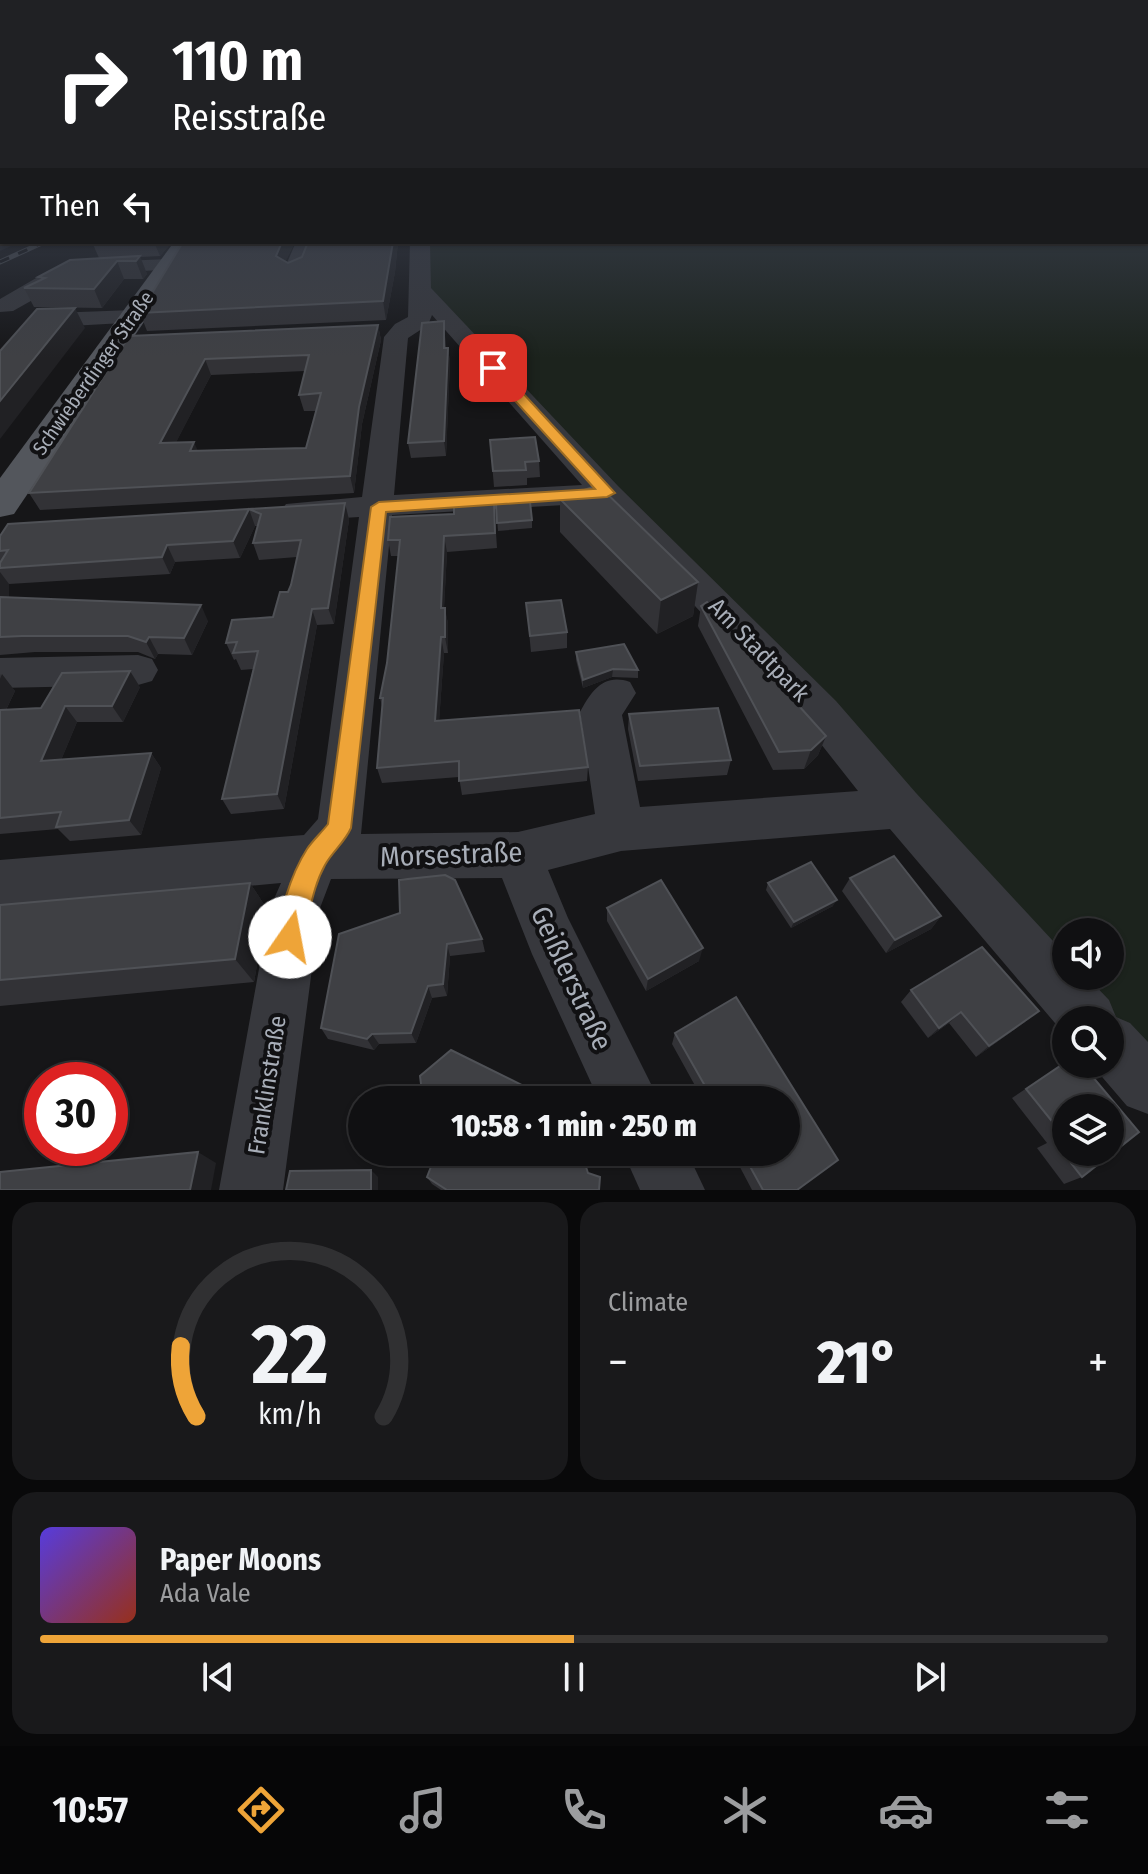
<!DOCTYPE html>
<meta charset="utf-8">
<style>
:root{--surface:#101012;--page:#19191b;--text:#f1f3f6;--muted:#9c9d9f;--line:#303032;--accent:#eea438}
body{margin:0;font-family:"Fira Sans Condensed",sans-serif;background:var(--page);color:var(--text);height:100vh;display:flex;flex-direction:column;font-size:30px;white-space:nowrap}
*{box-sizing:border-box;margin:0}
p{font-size:26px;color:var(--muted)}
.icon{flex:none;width:44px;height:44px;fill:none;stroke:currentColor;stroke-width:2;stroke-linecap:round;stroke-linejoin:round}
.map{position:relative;height:1190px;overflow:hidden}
.drawer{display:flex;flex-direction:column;gap:12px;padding:12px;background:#09090a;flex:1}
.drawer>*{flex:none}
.banner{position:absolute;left:0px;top:0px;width:1148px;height:244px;box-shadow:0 2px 6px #0004,0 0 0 2px var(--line);background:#202124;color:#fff;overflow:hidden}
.fabs{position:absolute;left:1052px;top:918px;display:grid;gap:16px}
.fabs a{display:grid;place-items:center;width:72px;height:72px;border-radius:50%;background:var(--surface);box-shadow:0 2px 6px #0004,0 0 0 2px var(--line);font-size:40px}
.speed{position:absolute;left:24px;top:1062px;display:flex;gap:16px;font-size:40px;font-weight:700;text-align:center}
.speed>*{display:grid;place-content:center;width:104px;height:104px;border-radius:50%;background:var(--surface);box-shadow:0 2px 6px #0004,0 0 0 2px var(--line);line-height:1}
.speed .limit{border:12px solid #d22;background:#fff;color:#111}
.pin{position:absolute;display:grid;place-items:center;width:68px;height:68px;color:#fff;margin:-34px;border-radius:16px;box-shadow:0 4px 12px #0006}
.me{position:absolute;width:88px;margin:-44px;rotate:12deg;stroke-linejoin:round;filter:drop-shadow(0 0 6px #0008)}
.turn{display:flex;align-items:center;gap:28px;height:168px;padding:0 40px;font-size:36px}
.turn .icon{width:104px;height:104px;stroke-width:2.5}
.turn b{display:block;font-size:56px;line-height:68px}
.then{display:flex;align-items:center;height:76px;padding:0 40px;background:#0003;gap:16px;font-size:30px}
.big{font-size:60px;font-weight:800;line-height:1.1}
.drawer .tile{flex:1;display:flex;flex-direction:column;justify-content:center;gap:12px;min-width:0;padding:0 28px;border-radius:24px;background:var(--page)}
.drawer .dial{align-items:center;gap:0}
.dial svg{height:208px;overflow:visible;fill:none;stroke:var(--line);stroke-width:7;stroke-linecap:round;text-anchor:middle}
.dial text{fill:var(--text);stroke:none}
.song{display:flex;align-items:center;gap:24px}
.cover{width:96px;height:96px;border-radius:12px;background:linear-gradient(135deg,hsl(250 70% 55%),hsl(10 70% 35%))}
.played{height:8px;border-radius:4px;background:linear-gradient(90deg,var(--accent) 50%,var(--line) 50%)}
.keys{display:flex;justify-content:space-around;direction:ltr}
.heat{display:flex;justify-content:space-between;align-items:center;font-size:44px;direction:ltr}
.drawer .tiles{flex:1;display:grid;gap:12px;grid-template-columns:1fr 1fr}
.tile:last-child{grid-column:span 2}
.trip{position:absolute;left:348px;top:1086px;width:452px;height:80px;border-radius:40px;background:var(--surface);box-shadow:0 2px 6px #0004,0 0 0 2px var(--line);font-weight:800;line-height:80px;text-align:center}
.dock{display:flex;height:128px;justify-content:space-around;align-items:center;background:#060607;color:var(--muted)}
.dock .icon{width:56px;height:56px}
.dock .active{color:var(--accent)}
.dock b{font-size:36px;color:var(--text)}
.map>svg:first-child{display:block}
.green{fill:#1c231d}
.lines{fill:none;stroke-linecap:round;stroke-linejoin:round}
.minor{fill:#37383d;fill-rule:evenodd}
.major{fill:#53565c;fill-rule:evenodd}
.rail-casing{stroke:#4a4d52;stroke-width:5}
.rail{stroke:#111113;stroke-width:3;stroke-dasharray:10;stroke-linecap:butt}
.wall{fill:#323236;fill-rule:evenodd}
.shaded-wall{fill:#212124}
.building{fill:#3f4044;stroke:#4f5156;stroke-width:2;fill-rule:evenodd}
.route{fill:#eea438;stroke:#9b6b24;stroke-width:2}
.labels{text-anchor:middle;stroke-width:8;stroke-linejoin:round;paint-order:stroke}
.far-street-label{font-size:20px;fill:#a8aeb8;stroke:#111113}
.street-label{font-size:24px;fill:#a8aeb8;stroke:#111113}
.near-street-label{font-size:28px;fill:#a8aeb8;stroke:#111113}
</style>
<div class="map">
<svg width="1148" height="1190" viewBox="0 0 1148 1190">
<rect width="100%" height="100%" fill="#161618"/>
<polygon class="green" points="1146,192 1148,192 1148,1059 1073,976 1110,976 1110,932 1066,932 1066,968 425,286 425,242 1146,242"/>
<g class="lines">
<g class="minor">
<polygon points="296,242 316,242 305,272 294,278 283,272"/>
<path d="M410,242H430L431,288L618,486L836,701L916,793L1066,955V976H1086L1109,1000L1116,1017L1130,1023L1148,1042V1114L1127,1106L1091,1064H1110V1020H1066V1036L890,829L621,851L548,870L568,918L659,1100H599L532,954L502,878L331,879L320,908L283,1190H219L270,908L281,883L0,908V860L304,835L318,819L359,517L297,521L286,518L281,511L286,504L362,497L384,337L395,324L408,317ZM432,315L582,485L394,495L408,338L428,325ZM599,503L806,725L858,791L640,807L622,715L636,693L630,682C604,673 592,690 580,712L595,814L518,832L361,834L392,515Z"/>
<polygon points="169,259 176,261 179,265 176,269 77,275 13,311 0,312 0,299 50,270 74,263"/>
<polygon points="133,310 141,312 145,317 141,322 53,327 45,325 41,320 45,315 53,313"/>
<polygon points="138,655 152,659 158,670 152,681 138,685 0,688 0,658"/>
<polygon points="623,1152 687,1152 705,1190 640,1190"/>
</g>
<polygon class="major" points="174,242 198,242 14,514 0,517 0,478"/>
<g class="rail-casing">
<polyline id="rail" points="0,262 44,242"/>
</g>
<use href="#rail" class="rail"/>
</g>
<g class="wall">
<polygon points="92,242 172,242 160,256 140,257 147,274 143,279 124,279 102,308 34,307 24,288 40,280 38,277 99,258"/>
<polygon points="295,242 285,262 288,263 302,257 308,242 398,242 395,272 386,320 147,331 140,313"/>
<path d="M378,325L381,340L362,424L354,493L40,510L29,493L129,336ZM305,371L299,395L304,411H316L306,448L198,451L176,442L211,375Z"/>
<polygon points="445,335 446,348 448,348 450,362 446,456 411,458 408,443"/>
<polygon points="490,440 539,461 540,477 527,478 527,485 494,487"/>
<polygon points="560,499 698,582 693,616 657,634 560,532"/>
<polygon points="494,502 497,548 447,552 444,608 448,623 448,653 444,653 439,721 588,767 587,781 462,795 459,777 382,783 377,768 382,706 380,698 387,663 398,556 391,556 388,540 454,514"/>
<polygon points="345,503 349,520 334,624 317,625 284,809 231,814 222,799 253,669 241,670 236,659 234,660 226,643 273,617 291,585 297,557 259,560 253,543 258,526 255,526 240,558 175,562 170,574 9,584 9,598 208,621 192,655 158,654 155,659 138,652 35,652 0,655 0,536 8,524"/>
<polygon points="496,504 532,520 532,528 498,531"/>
<polygon points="526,603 567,632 567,648 531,652"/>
<polygon points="701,606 775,679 826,736 818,755 804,769 773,770 698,626"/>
<polygon points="576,652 638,670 638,678 612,677 583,688 576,660"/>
<polygon points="0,674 15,691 6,710 41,708 140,687 123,722 77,722 61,760 151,753 161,768 141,835 70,841 58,829 0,834"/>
<polygon points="629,714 731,760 727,775 638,781 628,729"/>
<polygon points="850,878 941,916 931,929 886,953 842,891"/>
<polygon points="250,883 267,909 254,982 0,1006 0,905"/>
<polygon points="768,883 833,906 791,928 766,890"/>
<polygon points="607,908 699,961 646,991 607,921"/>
<polygon points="339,934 482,939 485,952 450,956 447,996 432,998 416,1043 379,1044 374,1050 328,1039 321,1028"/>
<polygon points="911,990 1025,1022 976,1057 949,1023 928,1038 901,1002"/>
<polygon points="736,997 838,1160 798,1190 752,1190 732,1152 786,1152 786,1100 703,1100 672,1044 675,1033"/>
<polygon points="1066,1062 1082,1177 1064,1184 1037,1148 1047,1143 1012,1098"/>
<polygon points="432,1164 588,1173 599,1190 441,1190 432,1184 427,1177"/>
</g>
<g class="shaded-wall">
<polygon points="3,242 20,242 0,251 0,243"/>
<polygon points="154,242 172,242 160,256"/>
<polygon points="282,242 295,242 280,273 276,256"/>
<polygon points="393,242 398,242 395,272 386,320 383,301"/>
<polygon points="140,256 147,274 143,279 136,261"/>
<polygon points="117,261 124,279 102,308 94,289"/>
<polygon points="75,308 85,328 0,439 0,401"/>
<polygon points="378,325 381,340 362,424 354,493 350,476 359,407"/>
<polygon points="448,348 450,362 446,456 444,441"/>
<polygon points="205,359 211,375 167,460 160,443"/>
<polygon points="194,442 201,458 190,451"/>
<polygon points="345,503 349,520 334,624 328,608"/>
<polygon points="249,509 255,526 240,558 233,541"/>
<polygon points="444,536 447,552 443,624 441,608"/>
<polygon points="167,545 175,562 170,574 162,557"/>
<polygon points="0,572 9,584 9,614 0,601"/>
<polygon points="698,582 693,616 657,634 661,600"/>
<polygon points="201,605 208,621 192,655 184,638"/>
<polygon points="445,608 448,623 448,653 445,637"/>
<polygon points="312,609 317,625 284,809 277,794"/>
<polygon points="149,637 158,654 155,659 146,642"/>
<polygon points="441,637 444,653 438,736 435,721"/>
<polygon points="613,669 612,677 583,688 583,680"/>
<polygon points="130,671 140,687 123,722 112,706"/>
<polygon points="2,674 15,691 0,722 0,679"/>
<polygon points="65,706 77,722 54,777 41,761"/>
<polygon points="826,736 818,755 804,769 811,750"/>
<polygon points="151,753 161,768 141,835 129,820"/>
<polygon points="250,883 267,909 254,982 235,959"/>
<polygon points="837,900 833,906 791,928 794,922"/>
<polygon points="941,916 931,929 886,953 895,940"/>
<polygon points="447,944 450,956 447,996 443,984"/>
<polygon points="703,948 699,961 646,991 648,979"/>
<polygon points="428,986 432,998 416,1043 411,1033"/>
<polygon points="1039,1011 1025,1022 976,1057 989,1046"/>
<polygon points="961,1012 949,1023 928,1038 939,1028"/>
<polygon points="372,1034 379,1044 374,1050 367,1039"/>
<polygon points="198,1152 216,1163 211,1190 190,1190"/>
<polygon points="371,1170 378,1177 378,1190 371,1190"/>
</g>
<g class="building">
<polygon points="0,192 2,192 3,242 0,243"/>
<polygon points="183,242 282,242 276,256 288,263 302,257 308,242 393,242 383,301 140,313"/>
<polygon points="140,256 136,261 117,261 94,289 24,288 45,278 38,277 70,260"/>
<polygon points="75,308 0,401 0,351 37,309"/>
<polygon points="444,321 444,348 448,348 444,441 408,443 422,323"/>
<path d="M378,325L359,407L350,476L29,493L129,336ZM309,355L299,395L321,393L306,448L190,451L194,442L160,443L205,359Z"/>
<polygon points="535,437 539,461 525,462 526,470 493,471 490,440"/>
<polygon points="598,485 698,582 661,600 560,499"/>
<polygon points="494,502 495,533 444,536 441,608 445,608 445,637 441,637 435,721 579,710 588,767 459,781 459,761 377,768 383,698 380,698 387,663 400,540 388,540 390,517 454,514 454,505"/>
<polygon points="530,502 532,520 497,523 496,504"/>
<polygon points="345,503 328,608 312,609 277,794 222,799 258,651 233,653 237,642 226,643 232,620 273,617 280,592 288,592 291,585 301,540 253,543 261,514 249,509 233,541 167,545 162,557 0,568 0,563 8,550 0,551 0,536 8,524"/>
<polygon points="0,597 201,605 184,638 149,637 146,642 128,636 22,636 0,637"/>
<polygon points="561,600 567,632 530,636 526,603"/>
<polygon points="707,602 776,674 772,676 826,736 811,750 779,752 701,606"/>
<polygon points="624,644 638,670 613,669 583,680 576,652"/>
<polygon points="130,671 112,706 65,706 41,761 151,753 129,820 56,827 61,812 0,818 0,710 41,708 62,673"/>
<polygon points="718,708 731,760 640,766 629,714"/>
<polygon points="894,856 941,916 895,940 850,878"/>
<polygon points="811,862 837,900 794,922 768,883"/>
<polygon points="445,875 455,880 482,939 447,944 443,984 428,986 411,1033 372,1034 367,1039 321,1028 339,934 400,913 399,880"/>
<polygon points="661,880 703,948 648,979 607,908"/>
<polygon points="250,883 235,959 0,980 0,905"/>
<polygon points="982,947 1039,1011 989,1046 961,1012 939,1028 911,990"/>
<polygon points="736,997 838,1160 797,1190 763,1190 742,1152 786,1152 786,1100 713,1100 675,1033"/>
<polygon points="451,1050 528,1088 543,1100 423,1100 420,1076"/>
<path d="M1066,1062V1064H1082L1139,1132L1082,1177L1053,1140L1063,1135L1026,1089ZM1066,1108H1110V1152H1066Z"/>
<polygon points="198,1152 190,1190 0,1190 0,1172"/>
<polygon points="430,1152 581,1152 588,1173 600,1177 599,1190 447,1190 427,1177 432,1164"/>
<polygon points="371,1170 371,1190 286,1190 290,1171"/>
</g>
<linearGradient id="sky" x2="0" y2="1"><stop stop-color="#0c0c0d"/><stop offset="0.54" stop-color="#363c48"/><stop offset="1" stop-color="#363c48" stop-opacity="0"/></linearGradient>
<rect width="1148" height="358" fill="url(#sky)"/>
<path class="route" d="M488,365H497L615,493L607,497L386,512L351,828C345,842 332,852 325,865C310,892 310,921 299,947L290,950L281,947C272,924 294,869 307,849C313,840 322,832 328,824L371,507L379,502L595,489L488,371Z"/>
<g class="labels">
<g class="far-street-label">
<text transform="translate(93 373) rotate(-55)" y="7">Schwieberdinger Straße</text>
</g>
<g class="street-label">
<text transform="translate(759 650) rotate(46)" y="8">Am Stadtpark</text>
<text transform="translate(267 1085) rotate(-81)" y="8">Franklinstraße</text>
</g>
<g class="near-street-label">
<text transform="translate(451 854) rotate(-2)" y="10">Morsestraße</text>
<text transform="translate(572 978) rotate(65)" y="10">Geißlerstraße</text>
</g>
</g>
</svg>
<div class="fabs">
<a><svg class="icon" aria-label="sound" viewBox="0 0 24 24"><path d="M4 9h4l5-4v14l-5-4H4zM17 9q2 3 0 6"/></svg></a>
<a><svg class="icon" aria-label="search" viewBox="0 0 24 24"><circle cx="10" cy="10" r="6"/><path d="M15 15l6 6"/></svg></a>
<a><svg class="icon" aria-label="layers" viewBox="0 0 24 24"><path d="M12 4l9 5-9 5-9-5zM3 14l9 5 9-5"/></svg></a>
</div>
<div class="speed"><div class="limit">30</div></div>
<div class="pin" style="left:493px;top:368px;background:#d93025"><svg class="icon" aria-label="arrive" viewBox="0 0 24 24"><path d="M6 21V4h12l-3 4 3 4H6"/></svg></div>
<svg class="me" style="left:290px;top:937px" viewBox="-20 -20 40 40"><circle r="19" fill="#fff"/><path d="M0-13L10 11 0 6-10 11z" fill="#eea438"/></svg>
<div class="trip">10:58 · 1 min · 250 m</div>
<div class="banner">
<div class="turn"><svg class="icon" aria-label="right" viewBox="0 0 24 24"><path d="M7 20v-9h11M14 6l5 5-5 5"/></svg><div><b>110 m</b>Reisstraße</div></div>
<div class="then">Then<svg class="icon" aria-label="left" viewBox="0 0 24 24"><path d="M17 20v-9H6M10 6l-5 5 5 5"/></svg></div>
</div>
</div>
<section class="drawer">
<div class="tiles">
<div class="tile dial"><svg viewBox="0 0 100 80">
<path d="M14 69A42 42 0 1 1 86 69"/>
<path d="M14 69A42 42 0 0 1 8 42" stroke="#eea438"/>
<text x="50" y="56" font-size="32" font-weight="700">22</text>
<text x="50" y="72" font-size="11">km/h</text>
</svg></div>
<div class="tile"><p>Climate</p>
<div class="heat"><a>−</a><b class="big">21°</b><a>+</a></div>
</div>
<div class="tile">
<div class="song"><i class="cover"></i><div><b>Paper Moons</b><p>Ada Vale</p></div></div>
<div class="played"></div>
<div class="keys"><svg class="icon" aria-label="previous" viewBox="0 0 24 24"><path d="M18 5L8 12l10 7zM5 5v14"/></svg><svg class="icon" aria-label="pause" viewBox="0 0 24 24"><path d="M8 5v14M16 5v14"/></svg><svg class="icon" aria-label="next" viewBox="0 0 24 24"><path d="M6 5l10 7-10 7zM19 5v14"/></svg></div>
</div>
</div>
</section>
<nav class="dock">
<b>10:57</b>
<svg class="icon active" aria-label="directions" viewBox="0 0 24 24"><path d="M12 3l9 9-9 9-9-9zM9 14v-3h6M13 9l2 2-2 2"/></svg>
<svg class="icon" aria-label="music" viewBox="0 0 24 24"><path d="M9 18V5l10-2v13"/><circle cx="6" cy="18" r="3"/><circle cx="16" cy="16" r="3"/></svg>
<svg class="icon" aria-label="phone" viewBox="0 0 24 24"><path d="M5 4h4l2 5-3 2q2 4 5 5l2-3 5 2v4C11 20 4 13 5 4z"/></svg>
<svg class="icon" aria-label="climate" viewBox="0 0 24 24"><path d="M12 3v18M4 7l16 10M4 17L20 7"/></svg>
<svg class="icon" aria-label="car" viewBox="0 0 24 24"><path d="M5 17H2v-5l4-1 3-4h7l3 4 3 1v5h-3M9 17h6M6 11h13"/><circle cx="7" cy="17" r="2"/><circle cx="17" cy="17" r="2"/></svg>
<svg class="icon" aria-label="filters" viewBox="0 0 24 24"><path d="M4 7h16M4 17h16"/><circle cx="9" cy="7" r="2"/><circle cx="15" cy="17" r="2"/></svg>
</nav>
